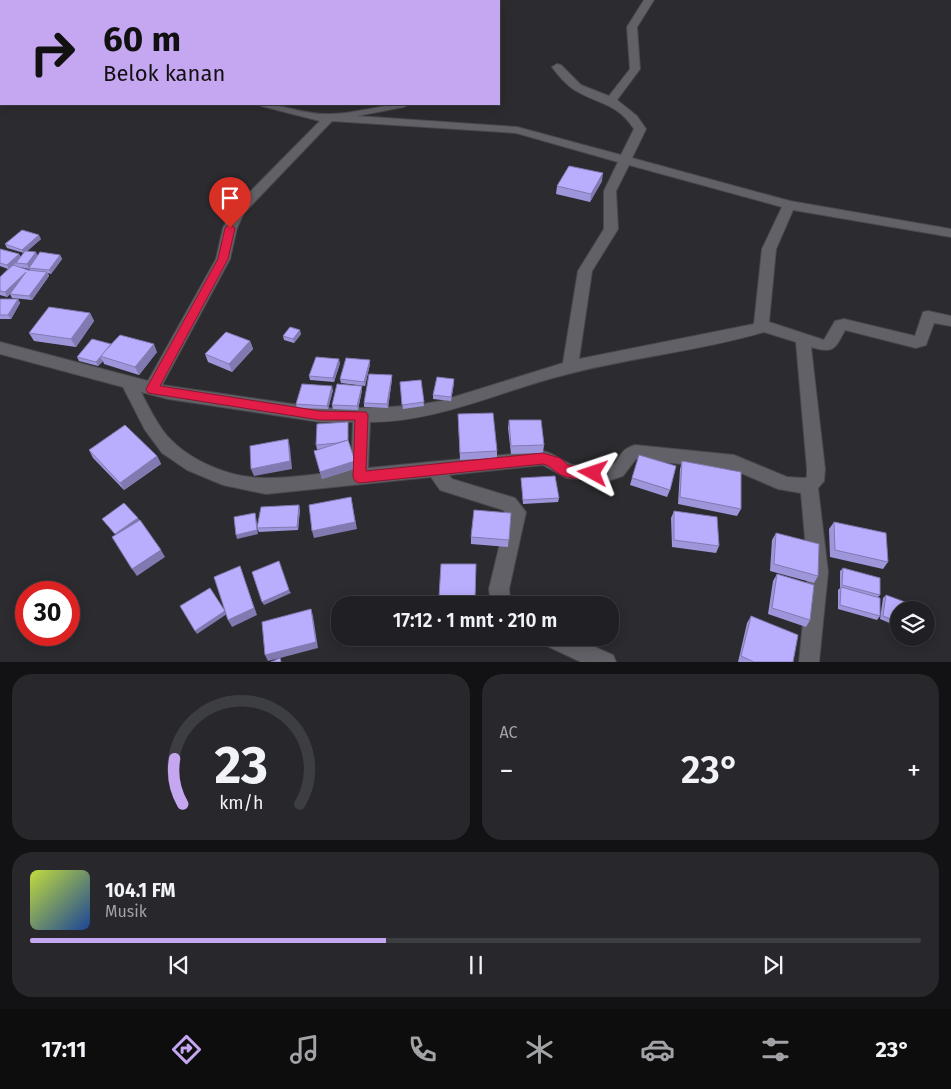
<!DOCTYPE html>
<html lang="id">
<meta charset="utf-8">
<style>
:root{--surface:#202024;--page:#28282c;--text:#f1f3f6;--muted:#a2a3a6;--line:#3d3e41;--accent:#c5a6f1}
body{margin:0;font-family:"Fira Sans",sans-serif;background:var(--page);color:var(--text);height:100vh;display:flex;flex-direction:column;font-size:19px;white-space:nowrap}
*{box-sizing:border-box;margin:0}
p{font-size:16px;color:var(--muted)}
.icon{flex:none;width:28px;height:28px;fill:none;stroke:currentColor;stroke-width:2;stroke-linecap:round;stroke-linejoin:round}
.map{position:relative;height:662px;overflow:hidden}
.sheet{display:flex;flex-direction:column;gap:12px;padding:12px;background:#121214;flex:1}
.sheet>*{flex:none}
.banner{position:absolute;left:0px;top:0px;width:500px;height:105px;box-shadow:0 2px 12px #0003,0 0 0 1px var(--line);background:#c5a6f1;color:#111;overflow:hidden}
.controls{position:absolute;left:890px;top:601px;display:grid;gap:10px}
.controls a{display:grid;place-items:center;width:45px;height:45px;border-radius:50%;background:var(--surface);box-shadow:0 2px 12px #0003,0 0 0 1px var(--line);font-size:25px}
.speed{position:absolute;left:15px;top:581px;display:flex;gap:10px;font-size:25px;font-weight:700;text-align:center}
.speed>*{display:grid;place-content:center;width:65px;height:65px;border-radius:50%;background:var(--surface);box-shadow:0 2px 12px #0003,0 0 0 1px var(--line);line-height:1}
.speed .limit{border:8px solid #d22;background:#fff;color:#111}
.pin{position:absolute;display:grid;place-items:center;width:42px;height:42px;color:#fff;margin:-51px -21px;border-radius:50% 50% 50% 0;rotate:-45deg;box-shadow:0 0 5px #0007}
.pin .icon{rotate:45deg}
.me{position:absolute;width:55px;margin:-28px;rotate:275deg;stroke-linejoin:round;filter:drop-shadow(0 0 4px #0008)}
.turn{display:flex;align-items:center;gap:18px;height:105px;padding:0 20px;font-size:22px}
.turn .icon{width:65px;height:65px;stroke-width:2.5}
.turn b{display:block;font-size:35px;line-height:42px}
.big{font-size:38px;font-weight:600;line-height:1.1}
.sheet .tile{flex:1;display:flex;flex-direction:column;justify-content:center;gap:8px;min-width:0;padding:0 18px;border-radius:20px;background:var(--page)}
.sheet .dial{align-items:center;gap:0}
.dial svg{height:130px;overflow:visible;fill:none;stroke:var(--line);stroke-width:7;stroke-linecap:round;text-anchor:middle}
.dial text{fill:var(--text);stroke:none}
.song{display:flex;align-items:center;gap:15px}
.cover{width:60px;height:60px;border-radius:8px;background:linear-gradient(135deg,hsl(70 70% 55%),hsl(220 70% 35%))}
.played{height:5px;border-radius:2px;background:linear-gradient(90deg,var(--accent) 40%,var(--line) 40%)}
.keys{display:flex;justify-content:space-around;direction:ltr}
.heat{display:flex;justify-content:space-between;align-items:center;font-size:28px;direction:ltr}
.sheet .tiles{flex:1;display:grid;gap:12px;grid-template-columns:1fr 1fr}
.tile:last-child{grid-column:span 2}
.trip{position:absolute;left:331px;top:596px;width:288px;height:50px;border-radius:20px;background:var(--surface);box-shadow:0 2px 12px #0003,0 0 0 1px var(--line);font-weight:600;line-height:50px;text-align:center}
.tab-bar{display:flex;height:80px;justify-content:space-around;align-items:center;background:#0d0d0e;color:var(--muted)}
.tab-bar .icon{width:35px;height:35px}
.tab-bar .selected{color:var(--accent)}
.tab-bar b{font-size:22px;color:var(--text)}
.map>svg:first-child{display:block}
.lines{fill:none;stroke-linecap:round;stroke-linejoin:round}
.minor-casing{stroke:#49484d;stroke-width:2}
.minor{fill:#626167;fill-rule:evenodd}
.wall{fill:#9e96da;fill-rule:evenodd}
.shaded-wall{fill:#817ab1}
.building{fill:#b8aefd;stroke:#817ab1}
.route{fill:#e11d48;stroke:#92132f}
</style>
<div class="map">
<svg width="951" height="662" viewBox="0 0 951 662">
<rect width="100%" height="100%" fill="#2b2b30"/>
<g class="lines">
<g class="minor-casing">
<g id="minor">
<path d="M644,0H654L637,27L640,69L617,100L637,116L646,129L632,158L790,201L951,229V237L793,210L776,249L769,322L824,340L835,321L844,319L915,336L923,312L928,311L951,316V326L934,323L926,345L916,348L845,330C835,349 834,354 811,347L825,469L824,481L818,488L828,572L819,662H799L808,572L801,493L778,489L734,470L636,459L623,476L608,481L567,478L543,465L449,475L452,479L515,498L526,512L509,589L511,605H491L489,589L507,514L503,510L440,490L431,477L266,494L223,485L187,470L162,453L145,430L123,387L0,354V342L148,381L216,259L223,228L234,208L320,121L261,106L260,104C283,104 305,115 329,114C355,114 381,104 409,104L404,107L357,116L517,127L621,155L634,129C617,102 596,104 573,89C566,84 557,74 552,67L557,64L561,65L581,85L609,96L630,69L627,27ZM332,121L516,133L618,162L604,191V229L578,271L563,363L441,401L417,405L376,408H320L162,385L230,259L237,228L244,213ZM629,165L782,207L762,249L754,324L579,359L592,271L618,229L616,191ZM764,332L796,342L807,469V477L804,478L787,477L734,455L635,445C617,451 622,459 612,465C605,469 575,467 568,463C559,459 553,453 543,451L368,468L370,422C439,422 502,390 568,374C632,357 700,351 764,332ZM141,392L168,399L320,422H353L351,470C323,473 294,478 267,478C231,479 186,460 164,432C155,420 148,406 141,392Z"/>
<polygon points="542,638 574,638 613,655 616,662 581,662 545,645"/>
</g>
</g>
<use href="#minor" class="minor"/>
</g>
<g class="wall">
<polygon points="602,181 590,202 556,194 557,186"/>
<path d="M41,239L27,251L38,255H60L62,259L51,274L48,273L49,276L32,300L12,298L10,294L11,293L7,297L0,295V277L8,269L0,266V249L19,254L21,257L24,253L7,248L5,244ZM20,267L29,269L30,270H28Z"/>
<polygon points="0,299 18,299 20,303 11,319 0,319"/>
<polygon points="90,313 94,321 76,347 34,341 29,333"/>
<polygon points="301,334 294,343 284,340 283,336"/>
<polygon points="250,341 253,349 232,372 208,362 205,354"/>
<polygon points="111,344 157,352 139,375 104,364 103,361 98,366 79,361 77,357"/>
<polygon points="340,363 334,382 310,380 309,376"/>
<polygon points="370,364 365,386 341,383 340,379"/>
<polygon points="392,375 392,379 388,408 364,407 364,403"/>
<polygon points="454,379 454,383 451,401 433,399 433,395"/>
<polygon points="421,380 424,406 403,409 400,382"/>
<polygon points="333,390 328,409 297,408 296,404"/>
<polygon points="362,390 358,410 333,409 332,405"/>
<polygon points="458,414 497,451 497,458 460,460"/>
<polygon points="509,420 544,445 543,453 511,454 508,428"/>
<polygon points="348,422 348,441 357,468 322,479 314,451 320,449 317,449 316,445"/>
<polygon points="89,450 157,456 161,464 124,490 93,458"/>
<polygon points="682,461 741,509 737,516 678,504 680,469"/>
<polygon points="521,478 559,498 558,502 523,504"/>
<polygon points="632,478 670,490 667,497 630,485"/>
<polygon points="300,509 298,530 259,532 257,528"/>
<polygon points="674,511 719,546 716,553 672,547 671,518"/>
<polygon points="511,513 508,547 471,544 471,537"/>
<polygon points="834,522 888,562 883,569 830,557 829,529"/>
<polygon points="776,533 818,576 814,583 770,571 772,540"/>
<polygon points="476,564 475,604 440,604 439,597"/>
<polygon points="843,568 880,595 878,597 880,616 877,620 838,609 838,590 840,588 840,571"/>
<polygon points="777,574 810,620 806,627 768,614 773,581"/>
<polygon points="886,595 899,610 899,627 880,619 883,598"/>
<polygon points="751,616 793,662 738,662 747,623"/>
</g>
<g class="shaded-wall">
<polygon points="603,173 602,181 590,202 591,194"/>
<polygon points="39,235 41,239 24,254 22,250"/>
<polygon points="36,252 38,256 29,269 27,264"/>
<polygon points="19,254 21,258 9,269 7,265"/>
<polygon points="60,255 62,259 51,274 49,270"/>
<polygon points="26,272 28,276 7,297 5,292"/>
<polygon points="47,272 49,276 32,300 29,296"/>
<polygon points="18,299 20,303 11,319 8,315"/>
<polygon points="90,313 94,321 76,347 71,339"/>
<polygon points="300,330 301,334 294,343 293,339"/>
<polygon points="250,341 253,349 232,372 229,364"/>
<polygon points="154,344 157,352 139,375 135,367"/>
<polygon points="100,357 103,361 98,366 96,362"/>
<polygon points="339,359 340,363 334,382 333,378"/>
<polygon points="370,360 370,364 365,386 364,382"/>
<polygon points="392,375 392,379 388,408 387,404"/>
<polygon points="454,379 454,383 451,401 451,397"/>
<polygon points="332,386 333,390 328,409 327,406"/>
<polygon points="362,386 362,390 358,410 357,406"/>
<polygon points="288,439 290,447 292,469 254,476 251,469"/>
<polygon points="157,456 161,464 124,490 120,483"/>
<polygon points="355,461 357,468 322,479 320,472"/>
<polygon points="351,497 357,529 314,538 312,531"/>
<polygon points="299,505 300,509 298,530 297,527"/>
<polygon points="255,513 256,517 258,534 237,539 236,535"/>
<polygon points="138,518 140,521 118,538 115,534"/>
<polygon points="161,550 165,557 137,576 132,569"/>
<polygon points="240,566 257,615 232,627 228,620"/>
<polygon points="289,590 291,593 264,605 262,602"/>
<polygon points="311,609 313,616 318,648 280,658 282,662 280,658 268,661 265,655"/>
<polygon points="225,611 227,614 197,634 195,631"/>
</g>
<g class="building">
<polygon points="569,166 603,173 591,194 557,186"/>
<polygon points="22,230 39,235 22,250 5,244"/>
<polygon points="0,249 19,254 7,265 0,263"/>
<polygon points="25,251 36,252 27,264 16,263"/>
<polygon points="40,252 60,255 49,270 29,268"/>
<polygon points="13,265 28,270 47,272 29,296 10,294 26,272 5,292 0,291 0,277"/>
<polygon points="0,299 18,299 8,315 0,315"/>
<polygon points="49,307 90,313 71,339 29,333"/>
<polygon points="290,327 300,330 293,339 283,336"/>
<polygon points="226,332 250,341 229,364 205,354"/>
<polygon points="120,335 154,344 135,367 100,356"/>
<polygon points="92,339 111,344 96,362 77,357"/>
<polygon points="316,357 339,359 333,378 309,376"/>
<polygon points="346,358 370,360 364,382 340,379"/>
<polygon points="369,374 392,375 387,404 364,403"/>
<polygon points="437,377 454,379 451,397 433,395"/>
<polygon points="421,380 424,402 402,405 400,382"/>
<polygon points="302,384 332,386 327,406 296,404"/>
<polygon points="337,384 362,386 357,406 332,405"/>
<polygon points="493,413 497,451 460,453 458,414"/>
<polygon points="509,420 541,420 544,445 511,446"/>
<polygon points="348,422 348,440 337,443 316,445 317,424"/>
<polygon points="125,425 157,456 120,483 89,450"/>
<polygon points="288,439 290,461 251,469 250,446"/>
<polygon points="348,440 355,461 320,472 314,451"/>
<polygon points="639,455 676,466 670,490 632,478"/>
<polygon points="682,461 741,472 741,509 680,497"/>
<polygon points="555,476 559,498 523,500 521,478"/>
<polygon points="351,497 355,522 312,531 309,505"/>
<polygon points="124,503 138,518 115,534 102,519"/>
<polygon points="299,505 297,527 257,528 261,507"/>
<polygon points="474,510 511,513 509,540 471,537"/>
<polygon points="674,511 717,517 719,546 674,540"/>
<polygon points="255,513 257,530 236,535 234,517"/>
<polygon points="140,520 161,550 132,569 112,537"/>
<polygon points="834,522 886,533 888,562 835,550"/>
<polygon points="776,533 819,544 818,576 774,564"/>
<polygon points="279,561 289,590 262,602 252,572"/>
<polygon points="441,564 476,564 475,598 439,597"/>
<polygon points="240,566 254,608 228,620 214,577"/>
<polygon points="843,568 880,578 880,595 842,585"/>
<polygon points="777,574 814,585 810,620 772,608"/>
<polygon points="841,587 880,598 880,616 840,605"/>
<polygon points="210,588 225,611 195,631 180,606"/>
<polygon points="886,595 905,602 904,610 899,610 899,622 883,616"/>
<polygon points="311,609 316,642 265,655 262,622"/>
<polygon points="751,616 798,635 793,662 754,662 741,656"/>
<polygon points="280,658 281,662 271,662"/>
</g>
<path class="route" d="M230,224L235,228L228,259L160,386L320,411L366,412L368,415L366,471L543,453L560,458L568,465L597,469L599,473L597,477C589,480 568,479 561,475C554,471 551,466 543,464L359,483L355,481L353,477L355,420H320L148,393L146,389L218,259L225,228Z"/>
</svg>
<div class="controls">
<a><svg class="icon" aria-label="layers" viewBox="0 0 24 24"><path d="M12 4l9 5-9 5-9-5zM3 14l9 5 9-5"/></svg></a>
</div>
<div class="speed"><div class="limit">30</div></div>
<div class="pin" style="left:230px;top:228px;background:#d93025"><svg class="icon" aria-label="arrive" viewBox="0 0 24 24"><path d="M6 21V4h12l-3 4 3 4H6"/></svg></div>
<svg class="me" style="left:593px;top:473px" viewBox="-20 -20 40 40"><path d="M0-17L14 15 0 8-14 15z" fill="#e11d48" stroke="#fff" stroke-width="4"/></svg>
<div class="trip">17:12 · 1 mnt · 210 m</div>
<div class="banner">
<div class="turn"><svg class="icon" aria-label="right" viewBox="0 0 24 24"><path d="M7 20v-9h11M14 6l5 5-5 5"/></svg><div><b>60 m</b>Belok kanan</div></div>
</div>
</div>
<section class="sheet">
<div class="tiles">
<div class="tile dial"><svg viewBox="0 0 100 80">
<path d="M14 69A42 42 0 1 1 86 69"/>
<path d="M14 69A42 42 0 0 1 9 41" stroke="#c5a6f1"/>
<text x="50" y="56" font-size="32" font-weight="700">23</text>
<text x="50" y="72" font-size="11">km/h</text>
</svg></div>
<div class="tile"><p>AC</p>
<div class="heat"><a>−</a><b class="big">23°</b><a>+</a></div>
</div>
<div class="tile">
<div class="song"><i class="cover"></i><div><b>104.1 FM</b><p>Musik</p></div></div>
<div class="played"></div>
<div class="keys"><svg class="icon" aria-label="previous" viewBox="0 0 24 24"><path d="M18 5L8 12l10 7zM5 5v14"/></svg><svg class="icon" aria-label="pause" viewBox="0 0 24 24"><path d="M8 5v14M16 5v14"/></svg><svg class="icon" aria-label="next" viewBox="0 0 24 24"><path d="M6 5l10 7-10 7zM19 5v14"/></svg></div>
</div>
</div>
</section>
<nav class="tab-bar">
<b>17:11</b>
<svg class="icon selected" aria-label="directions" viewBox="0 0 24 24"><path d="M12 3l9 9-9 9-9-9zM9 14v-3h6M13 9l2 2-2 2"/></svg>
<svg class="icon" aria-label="music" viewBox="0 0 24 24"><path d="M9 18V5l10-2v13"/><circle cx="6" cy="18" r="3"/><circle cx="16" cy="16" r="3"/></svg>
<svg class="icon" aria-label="phone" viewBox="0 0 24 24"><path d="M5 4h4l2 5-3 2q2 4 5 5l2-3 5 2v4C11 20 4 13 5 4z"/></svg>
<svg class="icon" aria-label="climate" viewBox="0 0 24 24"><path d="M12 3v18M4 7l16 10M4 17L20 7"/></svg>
<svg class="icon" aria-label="car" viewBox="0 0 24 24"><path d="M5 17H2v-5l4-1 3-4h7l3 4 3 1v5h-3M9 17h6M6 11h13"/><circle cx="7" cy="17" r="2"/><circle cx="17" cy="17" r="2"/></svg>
<svg class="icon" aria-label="filters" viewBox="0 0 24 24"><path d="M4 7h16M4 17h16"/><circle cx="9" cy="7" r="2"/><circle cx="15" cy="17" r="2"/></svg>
<b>23°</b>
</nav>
